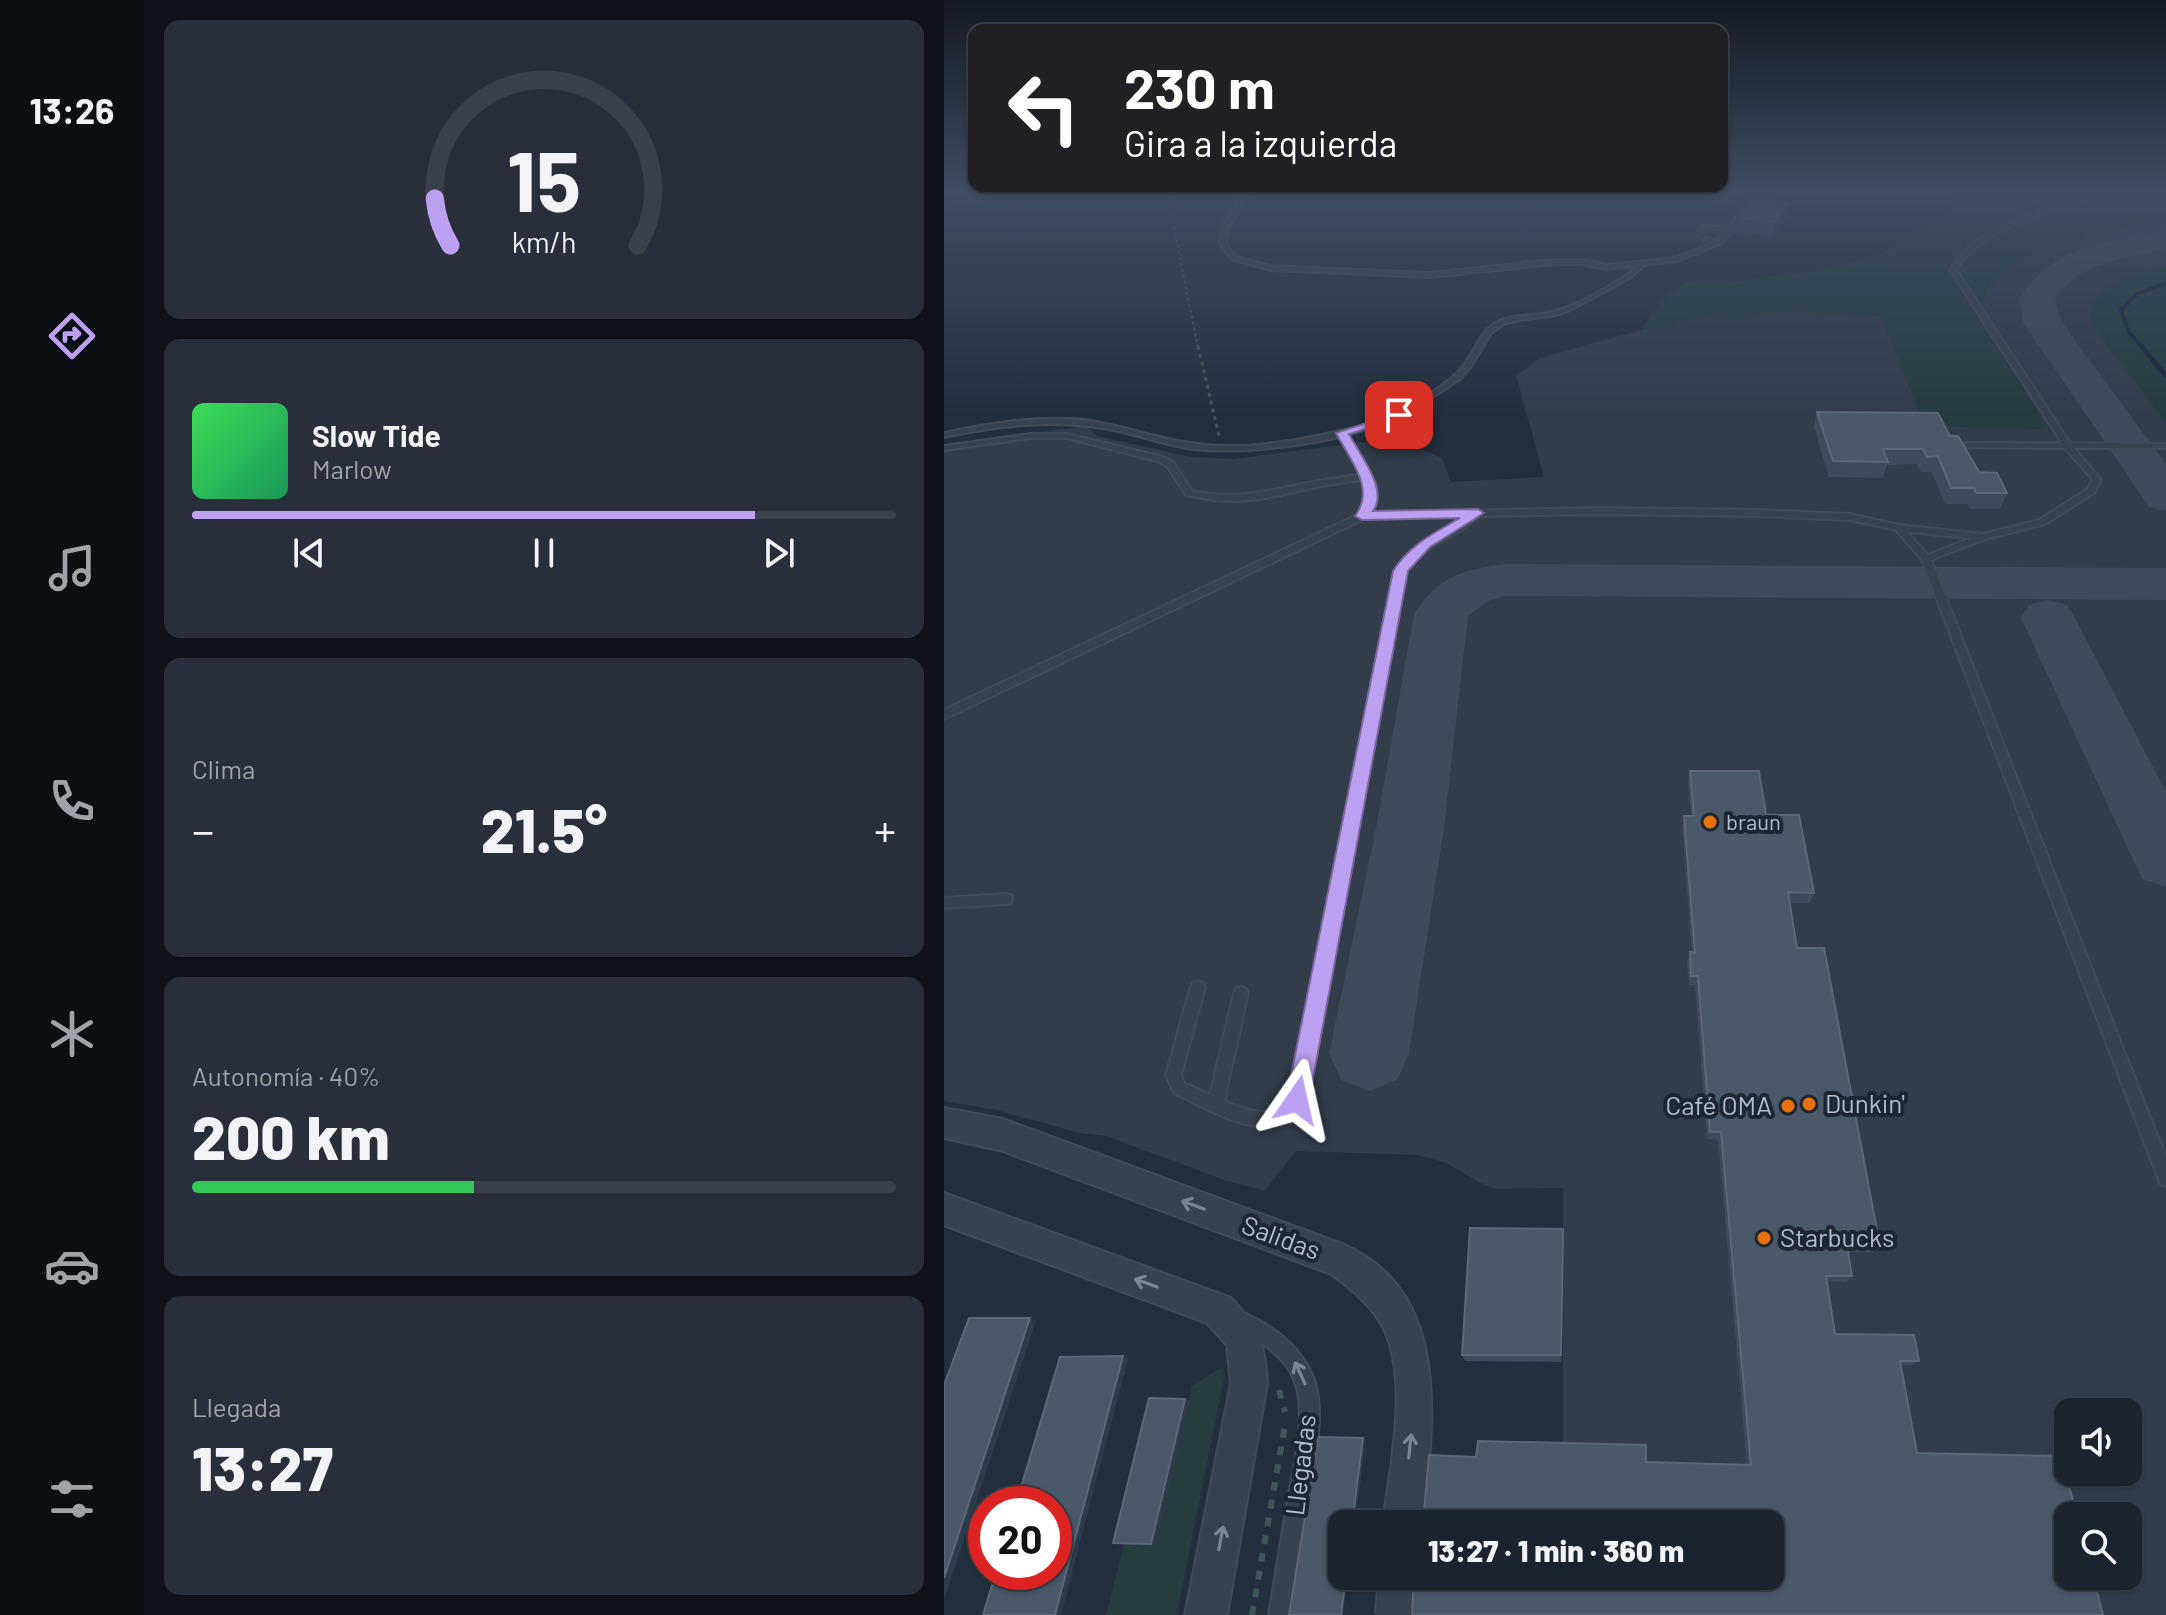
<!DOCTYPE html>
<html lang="es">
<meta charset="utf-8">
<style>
:root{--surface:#1b232e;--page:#282f3a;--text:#f1f3f6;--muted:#a0a4aa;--line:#39404a;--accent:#bca0f2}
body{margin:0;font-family:Barlow,sans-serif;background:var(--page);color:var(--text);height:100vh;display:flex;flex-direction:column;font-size:30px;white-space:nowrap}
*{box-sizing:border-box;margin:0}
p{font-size:26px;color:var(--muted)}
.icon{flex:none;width:44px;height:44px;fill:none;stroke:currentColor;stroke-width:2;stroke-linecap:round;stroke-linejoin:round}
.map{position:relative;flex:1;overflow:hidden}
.sheet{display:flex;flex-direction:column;gap:20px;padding:20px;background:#0f1319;width:800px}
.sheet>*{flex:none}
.top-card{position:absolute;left:24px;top:24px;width:760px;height:168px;border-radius:16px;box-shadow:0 2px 6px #0004,0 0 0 2px var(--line);background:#202124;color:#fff;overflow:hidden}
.buttons{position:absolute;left:1110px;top:1398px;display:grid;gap:16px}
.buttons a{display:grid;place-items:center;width:88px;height:88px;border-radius:16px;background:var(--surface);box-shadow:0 2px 6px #0004,0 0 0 2px var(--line);font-size:40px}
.speed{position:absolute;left:24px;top:1486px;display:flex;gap:16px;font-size:40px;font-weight:700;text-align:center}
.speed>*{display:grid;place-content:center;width:104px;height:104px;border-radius:50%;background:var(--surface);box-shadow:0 2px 6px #0004,0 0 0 2px var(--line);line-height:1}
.speed .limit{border:12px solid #d22;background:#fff;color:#111}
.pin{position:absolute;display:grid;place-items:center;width:68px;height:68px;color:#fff;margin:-34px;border-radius:16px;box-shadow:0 4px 12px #0006}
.me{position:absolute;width:88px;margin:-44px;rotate:11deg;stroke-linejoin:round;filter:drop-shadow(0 0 6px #0008)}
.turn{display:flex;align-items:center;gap:28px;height:168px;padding:0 24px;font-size:36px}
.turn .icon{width:104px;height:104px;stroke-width:2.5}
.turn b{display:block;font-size:56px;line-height:68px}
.big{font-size:60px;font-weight:800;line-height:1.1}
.sheet .tile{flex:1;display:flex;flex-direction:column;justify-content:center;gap:12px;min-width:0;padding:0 28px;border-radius:16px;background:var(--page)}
.sheet .dial{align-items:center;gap:0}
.dial svg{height:208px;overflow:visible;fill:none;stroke:var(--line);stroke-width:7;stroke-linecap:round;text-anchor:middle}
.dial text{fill:var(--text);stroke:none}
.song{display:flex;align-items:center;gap:24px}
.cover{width:96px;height:96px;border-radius:12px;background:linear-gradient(135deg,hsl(130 70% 55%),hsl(150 70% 35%))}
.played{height:8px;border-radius:4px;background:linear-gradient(90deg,var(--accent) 80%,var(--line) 80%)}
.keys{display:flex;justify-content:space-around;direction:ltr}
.heat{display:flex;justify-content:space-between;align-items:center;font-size:44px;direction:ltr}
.charge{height:12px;border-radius:6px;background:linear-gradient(90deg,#34c759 40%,var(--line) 0)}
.trip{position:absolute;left:384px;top:1510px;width:456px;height:80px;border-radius:16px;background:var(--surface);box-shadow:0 2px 6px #0004,0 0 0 2px var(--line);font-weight:800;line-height:80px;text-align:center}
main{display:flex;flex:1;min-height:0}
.tabs{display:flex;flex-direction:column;width:144px;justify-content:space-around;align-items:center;background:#0b0e12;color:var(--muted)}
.tabs .icon{width:56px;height:56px}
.tabs .active{color:var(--accent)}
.tabs b{font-size:36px;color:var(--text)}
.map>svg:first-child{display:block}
.airport{fill:#323c4b;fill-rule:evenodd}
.green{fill:#263c3f}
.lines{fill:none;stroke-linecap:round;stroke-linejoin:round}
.stream-far1{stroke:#17263c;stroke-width:4}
.stream{stroke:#17263c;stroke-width:5}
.taxiway{fill:#3f4a5a;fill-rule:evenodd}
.lane-casing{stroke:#414a57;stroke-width:4}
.street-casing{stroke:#414a57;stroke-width:4}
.path-far2{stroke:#3f5557;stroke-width:2;stroke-dasharray:3 3;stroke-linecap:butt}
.path-far1{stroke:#3f5557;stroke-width:3;stroke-dasharray:4 4;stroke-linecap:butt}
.path{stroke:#3f5557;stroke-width:6;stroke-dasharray:9 9;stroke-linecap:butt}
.lane{fill:#38414e;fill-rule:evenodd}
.street{fill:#38414e;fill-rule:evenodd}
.street-bridge-casing{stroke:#414a57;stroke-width:40;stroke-linecap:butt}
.street-bridge{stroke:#38414e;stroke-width:36}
.wall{fill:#3f4b5c}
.shaded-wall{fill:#2f3b4b}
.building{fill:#4b5868;stroke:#5c6777;stroke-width:2}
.oneway{stroke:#7c8592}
.route{fill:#bca0f2;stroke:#7a689d;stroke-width:2}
.food-dot{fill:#e8710a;stroke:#1d2633;stroke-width:3}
.labels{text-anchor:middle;stroke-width:8;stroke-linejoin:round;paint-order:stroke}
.poi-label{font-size:22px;fill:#b4bcc9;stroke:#1d2633;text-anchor:start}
.near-poi-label{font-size:26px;fill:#b4bcc9;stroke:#1d2633;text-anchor:start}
.near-street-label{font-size:26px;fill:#b4bcc9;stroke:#1d2633}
</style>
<main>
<nav class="tabs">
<b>13:26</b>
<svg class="icon active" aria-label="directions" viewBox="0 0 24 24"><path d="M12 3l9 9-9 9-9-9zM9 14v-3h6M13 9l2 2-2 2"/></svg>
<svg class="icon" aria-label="music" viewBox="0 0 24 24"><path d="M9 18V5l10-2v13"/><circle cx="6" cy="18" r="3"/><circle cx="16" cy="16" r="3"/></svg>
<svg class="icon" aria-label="phone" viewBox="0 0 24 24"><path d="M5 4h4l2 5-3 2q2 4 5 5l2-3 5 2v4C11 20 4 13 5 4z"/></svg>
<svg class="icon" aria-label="climate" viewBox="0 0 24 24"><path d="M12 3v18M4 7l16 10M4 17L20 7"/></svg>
<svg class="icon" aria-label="car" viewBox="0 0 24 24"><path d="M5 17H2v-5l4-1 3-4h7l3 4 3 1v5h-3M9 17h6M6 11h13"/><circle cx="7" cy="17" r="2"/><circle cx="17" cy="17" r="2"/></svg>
<svg class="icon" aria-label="filters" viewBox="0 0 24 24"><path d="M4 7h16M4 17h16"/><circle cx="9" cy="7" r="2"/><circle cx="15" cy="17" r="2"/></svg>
</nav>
<section class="sheet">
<div class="tile dial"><svg viewBox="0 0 100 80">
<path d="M14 69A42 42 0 1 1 86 69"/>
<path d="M14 69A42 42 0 0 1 8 51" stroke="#bca0f2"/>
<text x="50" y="56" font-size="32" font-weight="700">15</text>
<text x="50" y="72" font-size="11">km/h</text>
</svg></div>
<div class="tile">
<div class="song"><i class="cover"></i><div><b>Slow Tide</b><p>Marlow</p></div></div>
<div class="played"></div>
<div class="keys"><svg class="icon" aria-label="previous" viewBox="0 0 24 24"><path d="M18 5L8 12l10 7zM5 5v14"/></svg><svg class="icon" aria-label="pause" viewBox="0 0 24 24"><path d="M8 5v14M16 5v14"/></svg><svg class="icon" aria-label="next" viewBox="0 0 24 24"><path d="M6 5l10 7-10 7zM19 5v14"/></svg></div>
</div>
<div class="tile"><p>Clima</p>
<div class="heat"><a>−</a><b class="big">21.5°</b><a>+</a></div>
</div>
<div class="tile"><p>Autonomía · 40%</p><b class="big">200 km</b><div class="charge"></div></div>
<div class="tile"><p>Llegada</p><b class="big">13:27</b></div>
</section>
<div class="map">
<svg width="1222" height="1615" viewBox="0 0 1222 1615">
<rect width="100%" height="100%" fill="#242f3e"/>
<path class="airport" d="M1013,192H1222V1615H490L826,1576V1524L534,1459L619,1445V1188L552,1189L540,1185L502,1163L473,1155L352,1151L321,1191L283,1181L162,1136L136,1133L52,1110L0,1101V444L143,426L153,436L247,457L290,459L452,438L498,458L507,482L600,477L572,376L596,358L697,330L718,301L741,282L797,281L871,272L933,256L1008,211ZM1124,1412H1184V1472H1124ZM1124,1516H1184V1576H1124Z"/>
<g class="green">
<polygon points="1013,192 1222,192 1222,215 1093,253 1071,262 1043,289 1038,308 1102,429 981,426 937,316 827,311 797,320 755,317 736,322 725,330 697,330 718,301 741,282 797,281 904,266 933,256 1008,211"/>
<path d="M1222,266V423L1148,326C1140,285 1192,274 1222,266Z"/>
<polygon points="278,1367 281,1374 233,1615 162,1615 180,1544 212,1544 248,1386"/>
</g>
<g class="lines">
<polyline class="stream-far1" points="1199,348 1185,332 1177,310 1193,294 1222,283"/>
<polyline class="stream" points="1197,346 1222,376"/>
<g class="taxiway">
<path d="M1222,229V249C1184,258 1133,262 1111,299L1117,321L1222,464V511L1205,507L1079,322L1075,299C1111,243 1162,243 1222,229Z"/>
<path d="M562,564L1222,568V600L562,596L544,601L524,616L500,828L465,1053L453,1080L425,1091L397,1080L385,1053L432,828L470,614C493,577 520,569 562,564Z"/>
<polygon points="1104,600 1123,605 1131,618 1222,792 1222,887 1198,879 1077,618 1085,605"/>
</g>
<g class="lane-casing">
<g id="lane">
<path d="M299,192H305L285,226L282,241L285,249L294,258L328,266L485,273L610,260H636L663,265L731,258L768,243L754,237L757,226L786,225L812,192H818L792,226V228L776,244L734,261L700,265L686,278L626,310L608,316L574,320L560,324L547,333L527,366L516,379L455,419L403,435C417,459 439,486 424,513L654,508L811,510L906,514L955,525L1039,534L1095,520L1144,489L1149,480L1121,448L1005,447L1001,445L1005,443H1118L1006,270C1035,223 1096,213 1143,192H1151C1105,218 1042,222 1012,270L1126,443L1222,444V448H1130L1157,480L1150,493L1101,524L1042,539L987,560L1222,1158V1186L1216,1184L1214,1178L978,560L952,530L906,520L811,516L654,514L536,516L517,530L476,554L461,571L358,1105C324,1150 270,1111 230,1093L222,1075L247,987L249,983L254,981L259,983L261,987L237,1075L240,1083L266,1095L290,993L292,989L297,987L302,989L304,993L280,1101C295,1107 323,1119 338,1107C341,1104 343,1100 346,1097L451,571L469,550L524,516L420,519L0,719V710L415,514C421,503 423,493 419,480C374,483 331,501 286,501C271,501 257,498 242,495L223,466L213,461L123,438H86L0,450V446L86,434H123L219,457L229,462L248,491C307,504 359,479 417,475L396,437C349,447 298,454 249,449C219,445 190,433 159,428C106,419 52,426 0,437V433C46,423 92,416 139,420C175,424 209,438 246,443C295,451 348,442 396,431C415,427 435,423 453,413C471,404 505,383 518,368C530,354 534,335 550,324C567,313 589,317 609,312C632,306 676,282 694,266L663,269L636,264H610L485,277L328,270L290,260L279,250L276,241L279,226ZM762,229H783L773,241L760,236ZM963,532L1027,538L984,555Z"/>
<polygon points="62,894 67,895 68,899 67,903 62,904 0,908 0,898"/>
<path d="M295,1311C332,1326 369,1355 374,1397C378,1429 369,1463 364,1494C358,1534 352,1575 345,1615H325C331,1578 337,1542 343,1505C349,1468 365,1412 349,1377C338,1353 311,1338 289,1326L286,1320L289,1314Z"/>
</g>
</g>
<g class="street-casing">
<g id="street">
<path d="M0,1108L59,1119L398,1244C511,1291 488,1428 479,1524H439C446,1466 466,1381 439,1327C427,1304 407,1289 387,1274L59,1151L0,1138Z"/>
<path d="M0,1193L287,1298C314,1327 321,1344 323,1384L283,1615H241L287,1384L283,1345L263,1323L0,1225Z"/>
</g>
</g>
<polyline class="path-far2" points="223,192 254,348"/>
<polyline class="path-far1" points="254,346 275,436"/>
<g class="path">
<polyline points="335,1390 341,1412"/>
<polyline points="308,1615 341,1425"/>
</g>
<use href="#lane" class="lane"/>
<use href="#street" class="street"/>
<g class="street-bridge-casing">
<polyline id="street-bridge" points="450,1615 453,1576"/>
</g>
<use href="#street-bridge" class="street-bridge"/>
</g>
<g class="wall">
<polygon points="844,203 842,217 828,237 793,232 795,217"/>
<polygon points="873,412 1006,436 1035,472 1063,493 1056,509 1026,509 1024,504 1001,504 988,472 977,472 973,464 943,465 939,478 885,477 870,427"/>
<polygon points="746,771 822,815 870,893 866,903 846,903 853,948 936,1246 929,1252 904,1252 908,1276 902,1282 883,1281 891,1334 975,1361 967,1365 956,1365 973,1453 1133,1516 702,1462 803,1465 774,1140 763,1139 751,985 745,985 743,962 746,952 748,952 738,827 740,816 747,816 744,782"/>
<polygon points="619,1229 617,1362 521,1361 518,1355"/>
</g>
<g class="shaded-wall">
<polygon points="0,197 8,214 0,215"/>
<polygon points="844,203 842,217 828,237 830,222"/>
<polygon points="86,1318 92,1321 0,1600 0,1578"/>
<polygon points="179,1356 184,1358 117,1615 111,1615"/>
<polygon points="241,1399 245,1401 212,1544 207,1544"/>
<polygon points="419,1438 422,1439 411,1524 408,1524"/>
<polygon points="402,1576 404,1576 399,1615 397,1615"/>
</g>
<g class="building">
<polygon points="810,198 844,203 830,222 795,217"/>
<polygon points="873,412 994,413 1006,436 1014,436 1035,472 1053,473 1063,493 1032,493 1030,488 1007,488 994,456 983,457 979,449 939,449 944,462 889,461"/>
<polygon points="746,771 815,771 822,815 855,815 870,893 844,892 853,948 880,948 936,1246 903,1246 908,1276 882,1276 891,1334 970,1335 975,1361 956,1361 973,1453 1117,1456 1133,1516 1124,1516 1124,1576 1149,1576 1159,1615 468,1615 470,1576 826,1576 826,1524 478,1524 479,1524 485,1455 532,1457 534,1441 702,1445 702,1462 807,1465 777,1132 766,1132 754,976 747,976 746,952 751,953 740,816 750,816"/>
<polygon points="526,1228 619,1229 617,1355 518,1355"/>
<polygon points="25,1318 86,1318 0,1578 0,1385"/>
<polygon points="179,1356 111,1615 39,1615 52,1572 110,1572 110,1504 72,1504 116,1357"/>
<polygon points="205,1398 241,1399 207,1544 169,1543"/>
<polygon points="374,1437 419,1438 408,1524 398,1524 398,1576 402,1576 397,1615 345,1615"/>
</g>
<defs><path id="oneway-shaft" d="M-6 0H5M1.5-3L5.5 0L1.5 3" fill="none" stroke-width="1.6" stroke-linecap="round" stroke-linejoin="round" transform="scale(2)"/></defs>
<g class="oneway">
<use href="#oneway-shaft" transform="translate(249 1205) rotate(-160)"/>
<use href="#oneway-shaft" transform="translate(202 1283) rotate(-160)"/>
<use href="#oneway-shaft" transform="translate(356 1373) rotate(-115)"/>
<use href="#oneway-shaft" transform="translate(466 1446) rotate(-84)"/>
<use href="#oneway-shaft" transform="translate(277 1538) rotate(-79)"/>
</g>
<linearGradient id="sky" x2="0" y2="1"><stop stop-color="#141a22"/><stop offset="0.46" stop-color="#3f4d63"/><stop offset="1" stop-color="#3f4d63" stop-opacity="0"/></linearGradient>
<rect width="1222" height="418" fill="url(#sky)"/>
<path class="route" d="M455,412L461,415L459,418L405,434C416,455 445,490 429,511L534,509L540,513L486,547L464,571L365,1100L362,1108L353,1111L345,1108L342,1100L449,571C465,545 490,533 516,518L418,520L411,516C432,488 406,460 392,433Z"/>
<g class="food-dot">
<circle cx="766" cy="822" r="8"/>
<circle cx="865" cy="1104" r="8"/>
<circle cx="844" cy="1106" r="8"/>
<circle cx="820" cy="1238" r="8"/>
</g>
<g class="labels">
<g class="poi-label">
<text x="782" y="830">braun</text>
</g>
<g class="near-poi-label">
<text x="881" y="1113">Dunkin'</text>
<text x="828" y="1115" text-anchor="end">Café OMA</text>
<text x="836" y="1247">Starbucks</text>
</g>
<g class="near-street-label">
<text transform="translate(337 1238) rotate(20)" y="9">Salidas</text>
<text transform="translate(357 1465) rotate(-83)" y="9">Llegadas</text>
</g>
</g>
</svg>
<div class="buttons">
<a><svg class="icon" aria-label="sound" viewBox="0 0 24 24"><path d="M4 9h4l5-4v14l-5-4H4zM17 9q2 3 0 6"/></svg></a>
<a><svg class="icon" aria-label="search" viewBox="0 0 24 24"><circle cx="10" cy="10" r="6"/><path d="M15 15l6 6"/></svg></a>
</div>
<div class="speed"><div class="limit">20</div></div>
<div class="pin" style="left:455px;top:415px;background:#d93025"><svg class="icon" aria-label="arrive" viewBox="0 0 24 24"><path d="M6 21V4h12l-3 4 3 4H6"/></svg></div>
<svg class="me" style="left:353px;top:1100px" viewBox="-20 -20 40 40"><path d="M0-17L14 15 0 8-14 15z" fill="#bca0f2" stroke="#fff" stroke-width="4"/></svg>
<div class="trip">13:27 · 1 min · 360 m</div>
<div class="top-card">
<div class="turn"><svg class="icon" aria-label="left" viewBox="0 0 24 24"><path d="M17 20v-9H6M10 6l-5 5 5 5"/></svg><div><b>230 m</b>Gira a la izquierda</div></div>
</div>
</div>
</main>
